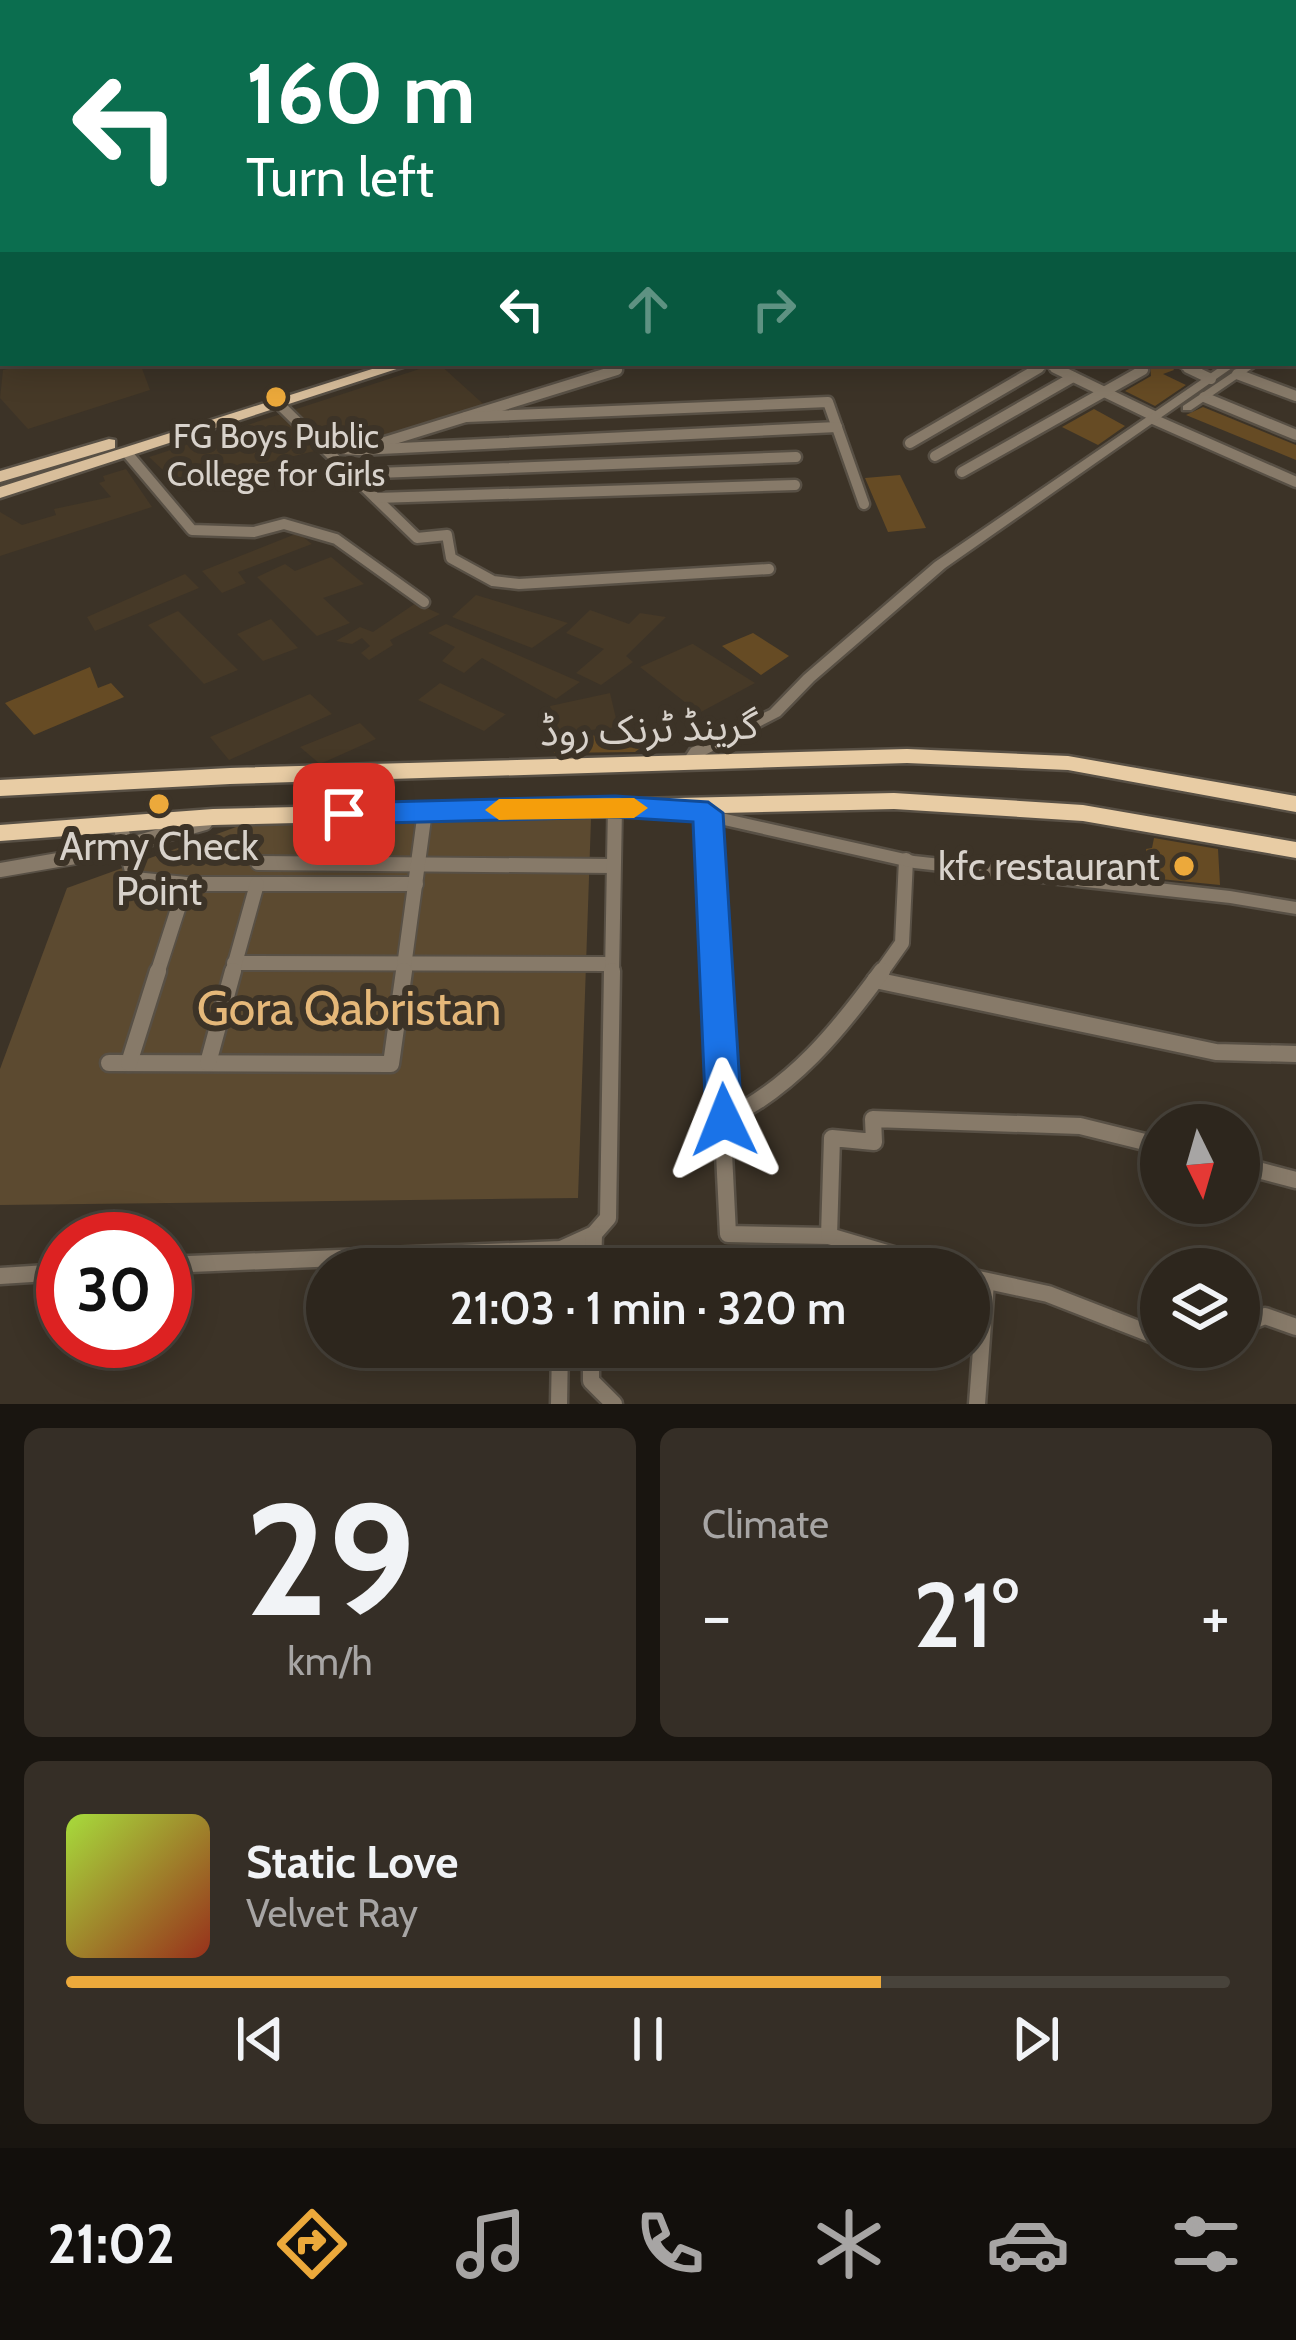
<!DOCTYPE html>
<meta charset="utf-8">
<style>
:root{--surface:#2d261d;--page:#352e26;--text:#f1f3f6;--muted:#a7a5a4;--line:#48433b;--accent:#eca93b}
body{margin:0;font-family:Cabin,"Noto Sans Arabic",sans-serif;background:var(--page);color:var(--text);height:100vh;display:flex;flex-direction:column;font-size:45px;white-space:nowrap}
*{box-sizing:border-box;margin:0}
p{font-size:39px;color:var(--muted)}
.icon{flex:none;width:66px;height:66px;fill:none;stroke:currentColor;stroke-width:2;stroke-linecap:round;stroke-linejoin:round}
.map{position:relative;height:1404px;overflow:hidden}
.drawer{display:flex;flex-direction:column;gap:24px;padding:24px;background:#191510;flex:1}
.drawer>*{flex:none}
.banner{position:absolute;left:0px;top:0px;width:1296px;height:366px;box-shadow:0 6px 30px #0003,0 0 0 3px var(--line);background:#0b6e4f;color:#fff;overflow:hidden}
.needle{width:78px;rotate:175deg}
.tools{position:absolute;left:1140px;top:1104px;display:grid;gap:24px}
.tools a{display:grid;place-items:center;width:120px;height:120px;border-radius:50%;background:var(--surface);box-shadow:0 6px 30px #0003,0 0 0 3px var(--line);font-size:60px}
.speed{position:absolute;left:36px;top:1212px;display:flex;gap:24px;font-size:60px;font-weight:700;text-align:center}
.speed>*{display:grid;place-content:center;width:156px;height:156px;border-radius:50%;background:var(--surface);box-shadow:0 6px 30px #0003,0 0 0 3px var(--line);line-height:1}
.speed .limit{border:18px solid #d22;background:#fff;color:#111}
.pin{position:absolute;display:grid;place-items:center;width:102px;height:102px;color:#fff;margin:-51px;border-radius:24px;box-shadow:0 6px 18px #0006}
.me{position:absolute;width:132px;margin:-66px;rotate:358deg;stroke-linejoin:round;filter:drop-shadow(0 0 9px #0008)}
.turn{display:flex;align-items:center;gap:42px;height:252px;padding:0 48px;font-size:54px}
.turn .icon{width:156px;height:156px;stroke-width:2.5}
.turn b{display:block;font-size:84px;line-height:102px}
.lanes{display:flex;align-items:center;height:114px;padding:0 48px;background:#0003;justify-content:center;gap:60px;direction:ltr}
.lanes .off{opacity:.35}
.big{font-size:90px;font-weight:600;line-height:1.1}
.drawer .card{flex:1;display:flex;flex-direction:column;justify-content:center;gap:18px;min-width:0;padding:0 42px;border-radius:18px;background:var(--page)}
.drawer .dial{align-items:center;gap:0}
.dial b{font-size:156px;line-height:1}
.song{display:flex;align-items:center;gap:36px}
.cover{width:144px;height:144px;border-radius:18px;background:linear-gradient(135deg,hsl(80 70% 55%),hsl(10 70% 35%))}
.played{height:12px;border-radius:6px;background:linear-gradient(90deg,var(--accent) 70%,var(--line) 70%)}
.keys{display:flex;justify-content:space-around;direction:ltr}
.heat{display:flex;justify-content:space-between;align-items:center;font-size:66px;direction:ltr}
.drawer .tiles{flex:1;display:grid;gap:24px;grid-template-columns:1fr 1fr}
.card:last-child{grid-column:span 2}
.trip{position:absolute;left:306px;top:1248px;width:684px;height:120px;border-radius:60px;background:var(--surface);box-shadow:0 6px 30px #0003,0 0 0 3px var(--line);font-weight:600;line-height:120px;text-align:center}
.tabs{display:flex;height:192px;justify-content:space-around;align-items:center;background:#120f0c;color:var(--muted)}
.tabs .icon{width:84px;height:84px}
.tabs .active{color:var(--accent)}
.tabs b{font-size:54px;color:var(--text)}
.map>svg:first-child{display:block}
.built{fill:#463927}
.green{fill:#5c4a30}
.lines{fill:none;stroke-linecap:round;stroke-linejoin:round}
.taxiway{fill:#7e766c;fill-rule:evenodd}
.building{fill:#664b24}
.minor-far4-casing{stroke:#585045;stroke-width:9}
.minor-far3-casing{stroke:#585045;stroke-width:10}
.minor-far2-casing{stroke:#585045;stroke-width:15}
.minor-far1-casing{stroke:#585045;stroke-width:18}
.minor-casing{stroke:#585045;stroke-width:21}
.tertiary-casing{stroke:#585045;stroke-width:5}
.secondary-casing{stroke:#585045;stroke-width:4}
.primary-casing{stroke:#585045;stroke-width:5}
.trunk-casing{stroke:#585045;stroke-width:5}
.minor-far4{stroke:#877a69;stroke-width:6}
.minor-far3{stroke:#877a69;stroke-width:8}
.minor-far2{stroke:#877a69;stroke-width:10}
.minor-far1{stroke:#877a69;stroke-width:14}
.minor{stroke:#877a69;stroke-width:16}
.tertiary{fill:#877a69;fill-rule:evenodd}
.secondary{fill:#b5a185;fill-rule:evenodd}
.primary{fill:#d8be9b;fill-rule:evenodd}
.trunk{fill:#e8cca4;fill-rule:evenodd}
.route{fill:#1a73e8;stroke:#114b97;stroke-width:3}
.slow{fill:#f59e0b}
.poi-dot{fill:#eca93b;stroke:#3c3327;stroke-width:4.5}
.labels{text-anchor:middle;stroke-width:12;stroke-linejoin:round;paint-order:stroke}
.far-poi-label{font-size:33px;fill:#d8d2cb;stroke:#3c3327}
.street-label{font-size:39px;fill:#d8d2cb;stroke:#3c3327}
.poi-label{font-size:39px;fill:#d8d2cb;stroke:#3c3327}
.near-park-label{font-size:48px;fill:#e5b879;stroke:#3c3327}
</style>
<div class="map">
<svg width="1296" height="1404" viewBox="0 0 1296 1404">
<rect width="100%" height="100%" fill="#3c3327"/>
<g class="built">
<polygon points="33,363 140,363 150,390 28,429 0,398 3,370"/>
<polygon points="438,363 490,410 338,456 323,449 178,484 149,457"/>
<polygon points="126,469 152,507 0,556 0,512 22,525 56,515 54,509 111,497 99,483 105,481 103,476"/>
<polygon points="298,533 312,544 238,572 246,583 222,593 202,571"/>
<polygon points="331,557 364,584 323,598 350,623 317,636 257,577 285,564 295,571"/>
<polygon points="185,574 199,588 95,631 87,617"/>
<polygon points="476,595 568,623 532,648 452,617"/>
<polygon points="416,603 440,614 390,640 393,645 369,660 361,653 370,646 362,638 352,644 336,641 360,627 373,632"/>
<polygon points="590,610 629,624 640,613 666,617 626,656 633,662 601,685 576,673 604,649 566,633"/>
<polygon points="178,611 238,670 204,684 148,625"/>
<polygon points="271,619 298,648 263,661 237,634"/>
<polygon points="446,624 580,682 556,699 482,658 464,673 442,661 455,647 428,633"/>
<polygon points="692,644 693,644 755,683 699,713 640,667"/>
<polygon points="440,683 505,714 506,714 484,731 418,700"/>
<polygon points="610,693 618,727 555,734 550,706"/>
<polygon points="310,694 332,714 229,760 210,737"/>
<polygon points="360,723 376,739 320,764 300,747"/>
</g>
<polygon class="green" points="340,815 591,819 578,1198 0,1205 0,1069 67,888 250,822"/>
<g class="lines">
<polygon class="taxiway" points="1293,9 1296,10 1296,21 1293,20"/>
</g>
<g class="building">
<polygon points="1150,363 1170,363 1174,370 1163,374 1186,385 1155,406 1125,391 1151,376"/>
<polygon points="1203,407 1296,445 1296,460 1186,415"/>
<polygon points="1094,409 1125,426 1098,445 1062,427"/>
<polygon points="900,475 926,528 888,532 865,478"/>
<polygon points="753,633 789,656 761,675 722,646"/>
<polygon points="90,667 98,688 111,683 124,697 34,735 5,703"/>
<polygon points="577,733 628,741 643,746 635,752 554,753"/>
<polygon points="1154,838 1218,849 1220,885 1150,878 1146,849 1152,848"/>
</g>
<g class="lines">
<g class="minor-far4-casing">
<polyline id="minor-far4" points="67,3 73,0"/>
</g>
<g class="minor-far3-casing">
<g id="minor-far3">
<polyline points="605,363 614,371"/>
<polyline points="1045,363 1061,371"/>
<polyline points="1178,363 1194,371"/>
<polyline points="1034,371 1047,363"/>
</g>
</g>
<g class="minor-far2-casing">
<g id="minor-far2">
<polyline points="1055,368 1156,417"/>
<polyline points="1188,368 1211,379"/>
<polyline points="1237,374 1296,396"/>
<polyline points="1204,397 1296,435"/>
<polyline points="280,405 324,448 359,450 617,370 613,368"/>
<polyline points="466,417 828,402 864,504"/>
<polyline points="1153,419 1296,482"/>
<polyline points="910,443 1039,368"/>
<polyline points="324,448 417,538 447,535 451,558 493,581 519,584 769,569"/>
<polyline points="359,450 837,427"/>
<polyline points="127,453 192,530 254,532 284,524 336,539 424,602"/>
<polyline points="935,456 1073,377"/>
<polyline points="962,472 1143,370"/>
<polyline points="350,474 796,457"/>
<polyline points="376,498 795,485"/>
</g>
</g>
<g class="minor-far1-casing">
<g id="minor-far1">
<polyline points="708,813 716,974"/>
<polyline points="120,824 134,879 186,884 416,884"/>
<polyline points="258,863 613,866"/>
<polyline points="0,870 104,852 205,823"/>
<polyline points="234,963 612,964"/>
<polyline points="157,974 186,884"/>
<polyline points="232,974 257,884"/>
<polyline points="403,974 425,811"/>
<polyline points="612,974 615,807"/>
<polyline points="880,974 902,943 906,860"/>
</g>
</g>
<g class="minor-casing">
<g id="minor">
<polyline points="715,971 728,1234 829,1236 941,1269"/>
<polyline points="875,980 1216,1052 1296,1054"/>
<polyline points="109,1063 391,1064 404,971"/>
<polyline points="129,1063 158,971"/>
<polyline points="208,1063 233,971"/>
<path d="M724,1120C793,1087 838,1031 882,971"/>
<polyline points="1239,1165 1296,1180"/>
<polyline points="829,1236 832,1138 874,1142 873,1119 1080,1126 1161,1146"/>
<polyline points="561,1249 561,1269"/>
<polyline points="165,1265 561,1249 594,1234 608,1218 612,971"/>
<polyline points="593,1269 594,1234"/>
<polyline points="0,1276 63,1272"/>
<polyline points="969,1277 1048,1294 1161,1338"/>
<polyline points="1239,1326 1265,1316 1296,1327"/>
<polyline points="591,1347 591,1381 614,1404"/>
<polyline points="559,1404 560,1347"/>
<polyline points="977,1404 986,1282"/>
</g>
</g>
<g class="tertiary-casing">
<g id="tertiary">
<polygon points="0,0 17,3 0,4"/>
<rect x="1293" y="94" width="3" height="6"/>
<polygon points="1293,228 1296,229 1296,236 1293,235"/>
<polygon points="1296,317 1296,325 1293,326 1293,318"/>
<polygon points="1296,332 1296,339 1293,340 1293,333"/>
<polygon points="1226,363 1239,363 945,568 814,681 780,716 703,756 695,767 683,767 681,763 691,748 770,710 804,675 935,562"/>
<polygon points="1247,363 1260,363 1191,410 1183,410 1183,406"/>
<polygon points="690,806 914,856 1230,891 1296,902 1296,914 1230,903 914,868 684,816 682,812 684,808"/>
</g>
</g>
<g class="secondary-casing">
<g id="secondary">
<polygon points="251,0 248,3 238,3 241,0"/>
<polygon points="3,93 3,99 0,100 0,94"/>
</g>
</g>
<g class="primary-casing">
<g id="primary">
<polygon points="982,0 992,0 981,3"/>
<rect x="0" y="112" width="3" height="8"/>
<polygon points="391,363 415,363 0,498 0,487"/>
<polygon points="109,439 115,440 115,448 0,482 0,471"/>
</g>
</g>
<g class="trunk-casing">
<g id="trunk">
<polygon points="907,749 1068,756 1296,796 1296,812 1068,770 907,763 230,784 0,796 0,780 230,768"/>
<polygon points="894,793 1083,805 1296,842 1296,858 1083,821 894,809 213,825 0,841 0,825 213,809"/>
</g>
</g>
<use href="#minor-far4" class="minor-far4"/>
<use href="#minor-far3" class="minor-far3"/>
<use href="#minor-far2" class="minor-far2"/>
<use href="#minor-far1" class="minor-far1"/>
<use href="#minor" class="minor"/>
<use href="#tertiary" class="tertiary"/>
<use href="#secondary" class="secondary"/>
<use href="#primary" class="primary"/>
<use href="#trunk" class="trunk"/>
</g>
<polygon class="route" points="615,796 708,802 723,813 742,1120 737,1130 724,1135 711,1130 706,1120 693,822 615,817 344,824 330,814 344,803"/>
<polygon class="slow" points="634,798 648,808 634,818 499,820 485,810 499,799"/>
<g class="poi-dot">
<circle cx="276" cy="397" r="12"/>
<circle cx="159" cy="804" r="12"/>
<circle cx="1184" cy="866" r="12"/>
</g>
<g class="labels">
<g class="far-poi-label">
<text x="276" y="448">FG Boys Public<tspan x="276" dy="38">College for Girls</tspan></text>
</g>
<g class="street-label">
<text transform="translate(649 728) rotate(-2)" y="14">گرینڈ ٹرنک روڈ</text>
</g>
<g class="poi-label">
<text x="159" y="860">Army Check<tspan x="159" dy="45">Point</tspan></text>
<text x="1160" y="880" text-anchor="end">kfc restaurant</text>
</g>
<g class="near-park-label">
<text x="349" y="1025">Gora Qabristan</text>
</g>
</g>
</svg>
<div class="tools">
<a><svg class="needle" viewBox="-14 -14 28 28"><path d="M0-13l5 13h-10z" fill="#e53935"/><path d="M0 13l5-13h-10z" fill="#a7a5a4"/></svg></a>
<a><svg class="icon" aria-label="layers" viewBox="0 0 24 24"><path d="M12 4l9 5-9 5-9-5zM3 14l9 5 9-5"/></svg></a>
</div>
<div class="speed"><div class="limit">30</div></div>
<div class="pin" style="left:344px;top:814px;background:#d93025"><svg class="icon" aria-label="arrive" viewBox="0 0 24 24"><path d="M6 21V4h12l-3 4 3 4H6"/></svg></div>
<svg class="me" style="left:724px;top:1120px" viewBox="-20 -20 40 40"><path d="M0-17L14 15 0 8-14 15z" fill="#1a73e8" stroke="#fff" stroke-width="4"/></svg>
<div class="trip">21:03 · 1 min · 320 m</div>
<div class="banner">
<div class="turn"><svg class="icon" aria-label="left" viewBox="0 0 24 24"><path d="M17 20v-9H6M10 6l-5 5 5 5"/></svg><div><b>160 m</b>Turn left</div></div>
<div class="lanes"><svg class="icon" aria-label="left" viewBox="0 0 24 24"><path d="M17 20v-9H6M10 6l-5 5 5 5"/></svg><svg class="icon off" aria-label="ahead" viewBox="0 0 24 24"><path d="M12 20V5M6 11l6-6 6 6"/></svg><svg class="icon off" aria-label="right" viewBox="0 0 24 24"><path d="M7 20v-9h11M14 6l5 5-5 5"/></svg></div>
</div>
</div>
<section class="drawer">
<div class="tiles">
<div class="card dial"><b>29</b><p>km/h</p></div>
<div class="card"><p>Climate</p>
<div class="heat"><a>−</a><b class="big">21°</b><a>+</a></div>
</div>
<div class="card">
<div class="song"><i class="cover"></i><div><b>Static Love</b><p>Velvet Ray</p></div></div>
<div class="played"></div>
<div class="keys"><svg class="icon" aria-label="previous" viewBox="0 0 24 24"><path d="M18 5L8 12l10 7zM5 5v14"/></svg><svg class="icon" aria-label="pause" viewBox="0 0 24 24"><path d="M8 5v14M16 5v14"/></svg><svg class="icon" aria-label="next" viewBox="0 0 24 24"><path d="M6 5l10 7-10 7zM19 5v14"/></svg></div>
</div>
</div>
</section>
<nav class="tabs">
<b>21:02</b>
<svg class="icon active" aria-label="directions" viewBox="0 0 24 24"><path d="M12 3l9 9-9 9-9-9zM9 14v-3h6M13 9l2 2-2 2"/></svg>
<svg class="icon" aria-label="music" viewBox="0 0 24 24"><path d="M9 18V5l10-2v13"/><circle cx="6" cy="18" r="3"/><circle cx="16" cy="16" r="3"/></svg>
<svg class="icon" aria-label="phone" viewBox="0 0 24 24"><path d="M5 4h4l2 5-3 2q2 4 5 5l2-3 5 2v4C11 20 4 13 5 4z"/></svg>
<svg class="icon" aria-label="climate" viewBox="0 0 24 24"><path d="M12 3v18M4 7l16 10M4 17L20 7"/></svg>
<svg class="icon" aria-label="car" viewBox="0 0 24 24"><path d="M5 17H2v-5l4-1 3-4h7l3 4 3 1v5h-3M9 17h6M6 11h13"/><circle cx="7" cy="17" r="2"/><circle cx="17" cy="17" r="2"/></svg>
<svg class="icon" aria-label="filters" viewBox="0 0 24 24"><path d="M4 7h16M4 17h16"/><circle cx="9" cy="7" r="2"/><circle cx="15" cy="17" r="2"/></svg>
</nav>
